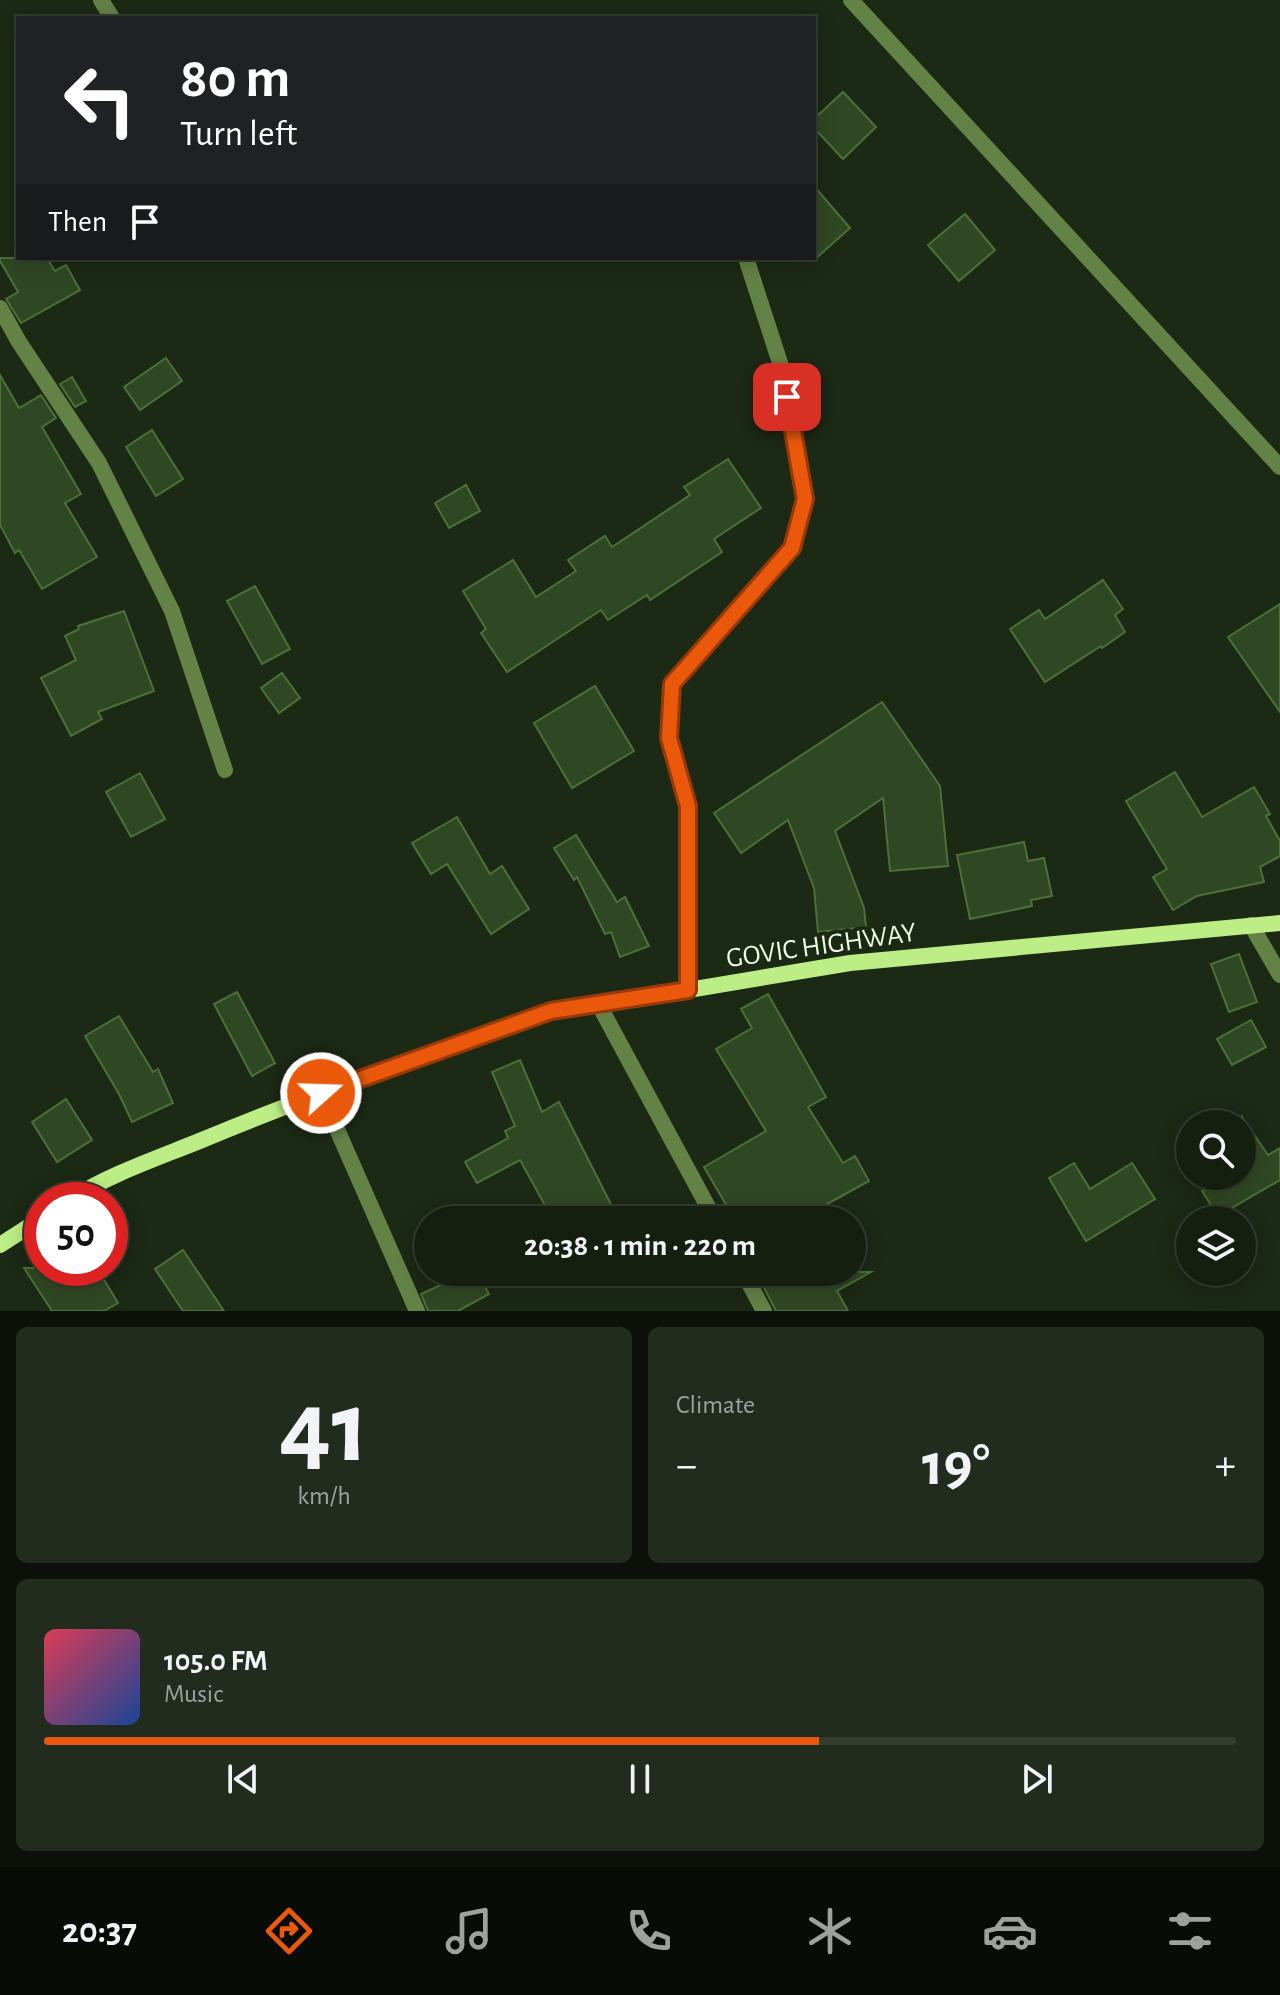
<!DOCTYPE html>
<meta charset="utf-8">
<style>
:root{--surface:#151f10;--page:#222c1e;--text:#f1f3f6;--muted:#9da29f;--line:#343d30;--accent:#ea580c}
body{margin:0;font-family:"Alegreya Sans",sans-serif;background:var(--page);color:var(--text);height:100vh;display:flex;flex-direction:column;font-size:30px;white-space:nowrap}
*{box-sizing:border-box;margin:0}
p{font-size:26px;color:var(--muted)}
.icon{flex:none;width:44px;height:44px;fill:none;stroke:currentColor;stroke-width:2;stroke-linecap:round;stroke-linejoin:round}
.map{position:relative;height:1311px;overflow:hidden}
.side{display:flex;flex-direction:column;gap:16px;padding:16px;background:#0c1109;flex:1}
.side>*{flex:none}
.hud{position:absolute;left:16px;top:16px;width:800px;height:244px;border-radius:0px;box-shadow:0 4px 20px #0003,0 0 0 2px var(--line);background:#202124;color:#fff;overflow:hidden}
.tools{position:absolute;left:1176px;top:1110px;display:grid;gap:16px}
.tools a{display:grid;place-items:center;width:80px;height:80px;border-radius:50%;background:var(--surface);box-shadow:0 4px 20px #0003,0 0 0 2px var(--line);font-size:40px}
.speed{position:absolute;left:24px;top:1182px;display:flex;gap:16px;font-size:40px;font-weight:700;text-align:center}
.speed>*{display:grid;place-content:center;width:104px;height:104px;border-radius:50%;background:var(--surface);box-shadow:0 4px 20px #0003,0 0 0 2px var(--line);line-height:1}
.speed .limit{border:12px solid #d22;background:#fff;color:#111}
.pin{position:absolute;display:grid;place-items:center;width:68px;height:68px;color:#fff;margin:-34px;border-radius:16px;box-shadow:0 4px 12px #0006}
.me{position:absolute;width:88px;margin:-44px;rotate:70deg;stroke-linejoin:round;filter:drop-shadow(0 0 6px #0008)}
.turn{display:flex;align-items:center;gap:28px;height:168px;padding:0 32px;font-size:36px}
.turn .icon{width:104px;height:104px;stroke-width:2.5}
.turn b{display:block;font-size:56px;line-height:68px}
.then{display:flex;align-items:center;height:76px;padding:0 32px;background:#0003;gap:16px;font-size:30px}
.big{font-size:60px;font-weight:700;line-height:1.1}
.side .card{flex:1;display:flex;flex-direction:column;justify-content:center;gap:12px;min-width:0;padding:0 28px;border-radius:12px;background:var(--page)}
.side .dial{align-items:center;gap:0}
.dial b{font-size:104px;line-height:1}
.song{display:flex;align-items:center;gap:24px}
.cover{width:96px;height:96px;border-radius:12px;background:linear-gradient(135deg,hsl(350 70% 55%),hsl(220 70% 35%))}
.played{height:8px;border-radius:4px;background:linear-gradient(90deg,var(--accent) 65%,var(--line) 65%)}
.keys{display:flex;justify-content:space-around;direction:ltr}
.heat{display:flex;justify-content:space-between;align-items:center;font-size:44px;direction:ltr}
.side .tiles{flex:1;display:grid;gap:16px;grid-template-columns:1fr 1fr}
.card:last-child{grid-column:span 2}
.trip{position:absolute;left:414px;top:1206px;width:452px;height:80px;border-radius:40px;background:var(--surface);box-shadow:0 4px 20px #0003,0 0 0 2px var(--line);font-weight:700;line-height:80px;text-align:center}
.menu{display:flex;height:128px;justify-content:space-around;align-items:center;background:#080c06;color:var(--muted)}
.menu .icon{width:56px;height:56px}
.menu .selected{color:var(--accent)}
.menu b{font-size:36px;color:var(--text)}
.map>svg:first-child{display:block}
.building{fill:#304723;stroke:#4c7038;stroke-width:2}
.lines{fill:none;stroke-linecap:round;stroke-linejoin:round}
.minor{stroke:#648146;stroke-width:16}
.secondary{stroke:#bcee85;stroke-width:16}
.route-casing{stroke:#983908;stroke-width:20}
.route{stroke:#ea580c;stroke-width:14}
.labels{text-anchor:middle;stroke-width:8;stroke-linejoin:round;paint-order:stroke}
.street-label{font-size:28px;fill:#ecfbe1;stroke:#1c2915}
</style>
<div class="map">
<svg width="1280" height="1311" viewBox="0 0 1280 1311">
<rect width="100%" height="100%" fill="#1c2915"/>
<g class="building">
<polygon points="843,92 876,127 843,159 814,128 814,119"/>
<polygon points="814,186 850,228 814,260"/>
<polygon points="965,214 995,250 959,281 928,245"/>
<polygon points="0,258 47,258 55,271 66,265 80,290 21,323 6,299 18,292 0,261"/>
<polygon points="166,358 182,381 140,410 124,387"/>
<polygon points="0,375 19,408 41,395 56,418 42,427 81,494 65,503 97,557 42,589 19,550 15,553 0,525"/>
<polygon points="72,377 86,401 75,407 60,384"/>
<polygon points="152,430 183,479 156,496 126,447"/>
<polygon points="728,459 761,508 714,539 722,552 650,600 647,595 608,620 601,610 507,672 481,633 486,629 463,591 513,560 536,597 576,571 568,560 605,536 612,547 690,495 684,487"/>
<polygon points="466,485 480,511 449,528 435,503"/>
<polygon points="1103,580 1123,609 1115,615 1125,632 1102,648 1101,646 1045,682 1010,629 1039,610 1045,619"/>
<polygon points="255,586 290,649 262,664 227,601"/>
<polygon points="1280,604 1280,712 1228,637"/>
<polygon points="124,611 154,691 98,712 102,719 71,736 41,678 76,660 65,636 79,629 78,626"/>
<polygon points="282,673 300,698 279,713 261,688"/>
<polygon points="595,686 634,751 572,788 534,723"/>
<polygon points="882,702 940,786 948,866 890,871 883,798 835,831 864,908 866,927 818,932 814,888 788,820 741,853 714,813"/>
<polygon points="1175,772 1202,817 1254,787 1270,814 1266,816 1280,841 1280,856 1260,867 1264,882 1197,896 1173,910 1153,877 1167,869 1126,801"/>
<polygon points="140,773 165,819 131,837 106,792"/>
<polygon points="457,817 490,874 502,866 529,909 491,934 447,864 431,874 412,843"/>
<polygon points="576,835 617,902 625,897 649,946 620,957 611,932 605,934 577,877 574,880 554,848"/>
<polygon points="1024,842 1028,861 1044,858 1052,896 1031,900 1032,906 970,919 957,855"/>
<polygon points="1239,954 1257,1002 1229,1012 1211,964"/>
<polygon points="237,992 275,1063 252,1076 214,1004"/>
<polygon points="768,994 826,1097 808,1107 843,1163 855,1156 869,1181 798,1220 735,1220 704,1167 766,1131 716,1049 752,1028 741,1009"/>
<polygon points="119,1016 153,1072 158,1069 173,1103 132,1122 119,1094 85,1036"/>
<polygon points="1251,1020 1266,1047 1232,1065 1217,1039"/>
<polygon points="520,1060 542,1112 559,1102 619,1220 553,1220 520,1160 477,1183 465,1162 508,1138 505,1131 515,1126 492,1072"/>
<polygon points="66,1099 92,1140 57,1162 32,1122"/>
<polygon points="1242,1117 1268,1155 1280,1148 1280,1180 1218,1216 1202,1191 1229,1176 1242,1176"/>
<polygon points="1074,1163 1090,1189 1132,1163 1155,1199 1086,1241 1049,1178"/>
<polygon points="183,1250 224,1311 183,1311 155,1269"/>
<polygon points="24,1268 97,1268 118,1303 104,1311 52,1311"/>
<polygon points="452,1272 477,1272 489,1294 458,1311 428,1311 421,1294 441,1285 438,1279"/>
<polygon points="756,1272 871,1272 837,1291 848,1311 776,1311"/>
</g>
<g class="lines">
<g class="minor">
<polyline points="101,0 112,18"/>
<polyline points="851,0 1280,467"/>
<polyline points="0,308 19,342 99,463 172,611 225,770"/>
<polyline points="1251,925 1280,975"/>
<polyline points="688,990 688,806 669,738 672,684 792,548 805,499 783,372 746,258"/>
<polyline points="599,1005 715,1220"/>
<polyline points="321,1093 417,1311"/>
<polyline points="743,1272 764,1311"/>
</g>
<g class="secondary">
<path d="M69,1200C110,1174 158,1158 202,1140C317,1092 434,1052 551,1011L599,1005L850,963L1280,923"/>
<polyline points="0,1245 42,1218"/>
</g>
</g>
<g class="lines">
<g class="route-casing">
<polyline id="route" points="321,1093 551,1011 688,990 688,806 669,738 672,684 792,548 805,499 787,397"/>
</g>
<use href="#route" class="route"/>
</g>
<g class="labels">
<g class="street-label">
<text transform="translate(821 944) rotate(-8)" y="10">GOVIC HIGHWAY</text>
</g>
</g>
</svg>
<div class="tools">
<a><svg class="icon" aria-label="search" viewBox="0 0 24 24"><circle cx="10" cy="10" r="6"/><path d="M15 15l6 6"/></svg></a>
<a><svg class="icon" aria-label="layers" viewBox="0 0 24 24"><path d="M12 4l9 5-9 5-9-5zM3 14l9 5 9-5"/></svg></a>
</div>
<div class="speed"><div class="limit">50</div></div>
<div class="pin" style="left:787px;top:397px;background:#d93025"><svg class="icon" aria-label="arrive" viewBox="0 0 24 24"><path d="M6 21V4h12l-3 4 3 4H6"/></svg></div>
<svg class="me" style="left:321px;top:1093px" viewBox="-20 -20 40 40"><circle r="17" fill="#ea580c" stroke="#fff" stroke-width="3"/><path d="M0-11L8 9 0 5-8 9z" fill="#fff"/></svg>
<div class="trip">20:38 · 1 min · 220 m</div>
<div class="hud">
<div class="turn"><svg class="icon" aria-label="left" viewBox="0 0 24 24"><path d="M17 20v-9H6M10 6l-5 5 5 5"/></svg><div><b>80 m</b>Turn left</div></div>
<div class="then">Then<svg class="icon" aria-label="arrive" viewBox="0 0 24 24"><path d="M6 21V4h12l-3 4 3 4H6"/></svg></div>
</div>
</div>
<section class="side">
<div class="tiles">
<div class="card dial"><b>41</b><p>km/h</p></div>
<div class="card"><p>Climate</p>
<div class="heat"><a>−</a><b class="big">19°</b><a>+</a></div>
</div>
<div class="card">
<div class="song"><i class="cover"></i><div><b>105.0 FM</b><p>Music</p></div></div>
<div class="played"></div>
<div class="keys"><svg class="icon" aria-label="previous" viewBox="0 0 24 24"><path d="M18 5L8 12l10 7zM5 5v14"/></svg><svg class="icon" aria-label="pause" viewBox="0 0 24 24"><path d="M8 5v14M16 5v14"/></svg><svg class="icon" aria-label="next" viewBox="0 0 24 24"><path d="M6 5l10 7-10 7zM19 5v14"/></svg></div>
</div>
</div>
</section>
<nav class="menu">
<b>20:37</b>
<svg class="icon selected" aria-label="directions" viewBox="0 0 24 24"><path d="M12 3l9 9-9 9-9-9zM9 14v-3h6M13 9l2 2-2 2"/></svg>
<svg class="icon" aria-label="music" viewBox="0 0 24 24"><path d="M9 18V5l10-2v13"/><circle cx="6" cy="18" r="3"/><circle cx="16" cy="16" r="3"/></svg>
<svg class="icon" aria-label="phone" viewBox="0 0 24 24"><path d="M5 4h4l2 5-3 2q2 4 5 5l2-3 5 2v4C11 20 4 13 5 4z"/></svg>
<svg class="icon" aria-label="climate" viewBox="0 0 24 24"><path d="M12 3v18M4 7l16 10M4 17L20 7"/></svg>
<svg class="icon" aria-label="car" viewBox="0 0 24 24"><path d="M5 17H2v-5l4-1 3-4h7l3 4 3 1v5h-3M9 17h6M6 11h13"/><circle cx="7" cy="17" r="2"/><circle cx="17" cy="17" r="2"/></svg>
<svg class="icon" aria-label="filters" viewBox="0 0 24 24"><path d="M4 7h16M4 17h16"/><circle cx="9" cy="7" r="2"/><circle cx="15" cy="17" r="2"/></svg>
</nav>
